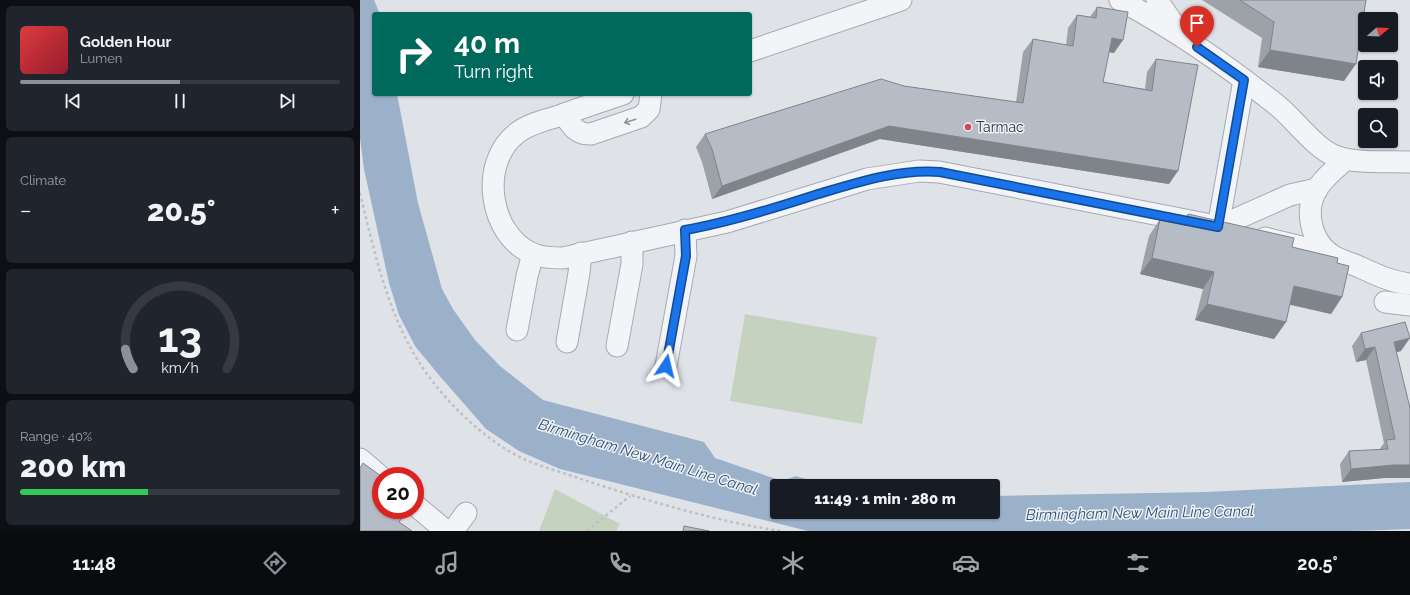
<!DOCTYPE html>
<meta charset="utf-8">
<style>
:root{--surface:#171b24;--page:#20242c;--text:#f1f3f6;--muted:#9ea1a6;--line:#363941;--accent:#8c9099}
body{margin:0;font-family:Raleway,sans-serif;background:var(--page);color:var(--text);height:100vh;display:flex;flex-direction:column;font-size:15px;white-space:nowrap}
*{box-sizing:border-box;margin:0}
p{font-size:13px;color:var(--muted)}
.icon{flex:none;width:22px;height:22px;fill:none;stroke:currentColor;stroke-width:2;stroke-linecap:round;stroke-linejoin:round}
.map{position:relative;flex:1;overflow:hidden}
.drawer{display:flex;flex-direction:column;gap:6px;padding:6px;background:#0d0f14;width:360px}
.drawer>*{flex:none}
.hud{position:absolute;left:12px;top:12px;width:380px;height:84px;border-radius:4px;box-shadow:0 1px 3px #0004;background:#00695c;color:#fff;overflow:hidden}
.needle{width:26px;rotate:71deg}
.tools{position:absolute;left:998px;top:12px;display:grid;gap:8px}
.tools a{display:grid;place-items:center;width:40px;height:40px;border-radius:4px;background:var(--surface);box-shadow:0 1px 3px #0004;font-size:20px}
.speed{position:absolute;left:12px;top:467px;display:flex;gap:8px;font-size:20px;font-weight:700;text-align:center}
.speed>*{display:grid;place-content:center;width:52px;height:52px;border-radius:50%;background:var(--surface);box-shadow:0 1px 3px #0004;line-height:1}
.speed .limit{border:6px solid #d22;background:#fff;color:#111}
.pin{position:absolute;display:grid;place-items:center;width:34px;height:34px;color:#fff;margin:-41px -17px;border-radius:50% 50% 50% 0;rotate:-45deg;box-shadow:0 0 4px #0007}
.pin .icon{rotate:45deg}
.me{position:absolute;width:44px;margin:-22px;rotate:10deg;stroke-linejoin:round;filter:drop-shadow(0 0 3px #0008)}
.turn{display:flex;align-items:center;gap:14px;height:84px;padding:0 16px;font-size:18px}
.turn .icon{width:52px;height:52px;stroke-width:2.5}
.turn b{display:block;font-size:28px;line-height:34px}
.big{font-size:30px;font-weight:800;line-height:1.1}
.drawer .card{flex:1;display:flex;flex-direction:column;justify-content:center;gap:6px;min-width:0;padding:0 14px;border-radius:6px;background:var(--page)}
.drawer .dial{align-items:center;gap:0}
.dial svg{height:104px;overflow:visible;fill:none;stroke:var(--line);stroke-width:7;stroke-linecap:round;text-anchor:middle}
.dial text{fill:var(--text);stroke:none}
.song{display:flex;align-items:center;gap:12px}
.cover{width:48px;height:48px;border-radius:6px;background:linear-gradient(135deg,hsl(0 70% 55%),hsl(350 70% 35%))}
.played{height:4px;border-radius:2px;background:linear-gradient(90deg,var(--accent) 50%,var(--line) 50%)}
.keys{display:flex;justify-content:space-around;direction:ltr}
.heat{display:flex;justify-content:space-between;align-items:center;font-size:22px;direction:ltr}
.charge{height:6px;border-radius:3px;background:linear-gradient(90deg,#34c759 40%,var(--line) 0)}
.trip{position:absolute;left:410px;top:479px;width:230px;height:40px;border-radius:4px;background:var(--surface);box-shadow:0 1px 3px #0004;font-weight:800;line-height:40px;text-align:center}
.menu{display:flex;height:64px;justify-content:space-around;align-items:center;background:#090b0e;color:var(--muted)}
.menu .icon{width:28px;height:28px}
.menu .active{color:var(--accent)}
.menu b{font-size:18px;color:var(--text)}
main{display:flex;flex:1;min-height:0}
.map>svg:first-child{display:block}
.green{fill:#c5d2c0}
.water{fill:#9ab1c9}
.lines{fill:none;stroke-linecap:round;stroke-linejoin:round}
.minor-casing{stroke:#a4aab2;stroke-width:23}
.path{stroke:#bdc1c7;stroke-width:2.5;stroke-dasharray:3 3;stroke-linecap:butt}
.minor{stroke:#f2f4f7;stroke-width:21}
.wall{fill:#9da2a9}
.shaded-wall{fill:#7f848a}
.building{fill:#b6bcc5;stroke:#7f848a}
.oneway{stroke:#8d929c}
.route-casing{stroke:#114b97;stroke-width:10}
.route{stroke:#1a73e8;stroke-width:7}
.poi-dot{fill:#ce4459;stroke:#eff2f6;stroke-width:1.5}
.labels{text-anchor:middle;stroke-width:3;stroke-linejoin:round;paint-order:stroke}
.poi-label{font-size:14px;fill:#283140;stroke:#eff2f6;text-anchor:start}
.water-label{font-size:15px;font-style:italic;fill:#325073;stroke:#eff2f6}
</style>
<main>
<section class="drawer">
<div class="card">
<div class="song"><i class="cover"></i><div><b>Golden Hour</b><p>Lumen</p></div></div>
<div class="played"></div>
<div class="keys"><svg class="icon" aria-label="previous" viewBox="0 0 24 24"><path d="M18 5L8 12l10 7zM5 5v14"/></svg><svg class="icon" aria-label="pause" viewBox="0 0 24 24"><path d="M8 5v14M16 5v14"/></svg><svg class="icon" aria-label="next" viewBox="0 0 24 24"><path d="M6 5l10 7-10 7zM19 5v14"/></svg></div>
</div>
<div class="card"><p>Climate</p>
<div class="heat"><a>−</a><b class="big">20.5°</b><a>+</a></div>
</div>
<div class="card dial"><svg viewBox="0 0 100 80">
<path d="M14 69A42 42 0 1 1 86 69"/>
<path d="M14 69A42 42 0 0 1 8 54" stroke="#8c9099"/>
<text x="50" y="56" font-size="32" font-weight="700">13</text>
<text x="50" y="72" font-size="11">km/h</text>
</svg></div>
<div class="card"><p>Range · 40%</p><b class="big">200 km</b><div class="charge"></div></div>
</section>
<div class="map">
<svg width="1050" height="531" viewBox="0 0 1050 531">
<rect width="100%" height="100%" fill="#dfe3e8"/>
<g class="green">
<polygon points="385,314 517,337 502,424 370,401"/>
<polygon points="195,489 260,524 256,531 179,531"/>
</g>
<polygon class="water" points="0,0 14,0 20,14 14,14 14,94 37,94 58,203 82,289 93,309 115,340 140,366 183,400 344,442 355,458 422,481 436,476 469,486 417,486 417,512 633,512 633,496 847,492 1050,482 1050,529 994,531 448,531 200,469 159,451 126,429 78,374 55,346 39,315 29,283 4,169 0,138"/>
<g class="lines">
<g class="minor-casing">
<g id="minor">
<path d="M760,0C816,30 869,67 918,106C935,120 955,148 975,156C995,164 1028,161 1050,162"/>
<polyline points="797,0 817,29"/>
<polyline points="390,51 541,0"/>
<polyline points="884,80 858,227 930,195 957,189"/>
<path d="M263,94C242,101 221,108 199,116C185,120 169,124 157,133C119,162 128,235 173,254C183,258 194,258 203,258L367,222L507,179L559,171L579,172L851,225"/>
<path d="M204,114C211,125 216,135 231,134L281,117L289,109L291,94"/>
<path d="M985,160C976,168 966,176 959,186C944,207 949,238 970,254C977,259 987,262 995,265C1013,273 1030,282 1050,284"/>
<polyline points="905,238 970,254"/>
<polyline points="1025,302 1050,305"/>
<polyline points="157,330 167,276 173,254"/>
<polyline points="207,342 219,273 221,253"/>
<polyline points="257,346 272,264 272,242"/>
<polyline points="306,366 326,256 325,230"/>
<polyline points="0,459 21,477"/>
<polyline points="55,505 86,531"/>
<polyline points="93,531 106,513"/>
</g>
</g>
<g class="path">
<path d="M0,193C14,250 26,308 57,359C80,397 125,442 166,460C185,468 205,473 224,480C285,500 355,521 420,531"/>
<polyline points="227,531 270,496"/>
</g>
<use href="#minor" class="minor"/>
</g>
<g class="wall">
<polygon points="842,0 1006,0 984,81 898,67 902,38"/>
<polygon points="737,7 754,53 749,52 743,82 785,89 787,72 796,59 809,184 520,139 352,199 342,162 336,147 345,134 544,86 656,102 663,52 673,39 706,45 708,28 717,15 730,17"/>
<polygon points="828,214 932,247 977,263 982,297 971,314 930,304 926,322 914,339 835,320 843,289 780,274 789,236 800,219 821,224"/>
<polygon points="1001,333 1041,351 1036,352 1050,408 1024,478 982,482 980,464 989,451 1019,450 1024,443 1006,360 996,362 992,346"/>
</g>
<g class="shaded-wall">
<polygon points="752,38 763,40 754,53 743,51"/>
<polygon points="910,50 996,64 984,81 898,67"/>
<polygon points="529,126 818,171 809,184 520,139 352,199 362,186"/>
<polygon points="792,258 854,272 843,289 780,274"/>
<polygon points="934,286 982,297 971,314 922,303"/>
<polygon points="847,304 926,322 914,339 835,320"/>
<polygon points="1050,338 1041,351 1025,355 1034,342"/>
<polygon points="1015,347 1006,360 996,362 1005,349"/>
<polygon points="1033,465 1050,465 1050,478 1024,478 982,482 991,469"/>
</g>
<g class="building">
<polygon points="880,0 1006,0 996,64 910,50 914,22"/>
<polygon points="737,7 768,12 763,40 752,38 743,82 792,91 796,59 838,65 818,171 529,126 362,186 352,149 345,134 521,79 544,86 663,103 673,39 713,46 717,15 736,18"/>
<polygon points="828,214 934,238 932,247 978,258 977,263 989,266 982,297 934,286 926,322 847,304 854,272 792,258 800,219 825,225"/>
<polygon points="1045,322 1050,338 1034,342 1050,408 1050,465 1033,465 991,469 989,451 1028,449 1026,440 1035,439 1015,347 1005,349 1001,333"/>
<polygon points="3,463 21,476 21,510 47,510 39,522 52,531 0,531 0,468"/>
<polygon points="324,526 349,531 323,531"/>
</g>
<defs><path id="oneway-shaft" d="M-6 0H5M1.5-3L5.5 0L1.5 3" fill="none" stroke-width="1.6" stroke-linecap="round" stroke-linejoin="round"/></defs>
<use class="oneway" href="#oneway-shaft" transform="translate(270 121) rotate(162)"/>
<g class="lines">
<g class="route-casing">
<path id="route" d="M306,366L326,256L325,230C370,222 412,209 455,195C496,183 536,169 580,172L858,227L884,80L837,47"/>
</g>
<use href="#route" class="route"/>
</g>
<circle class="poi-dot" cx="608" cy="127" r="4"/>
<g class="labels">
<g class="poi-label">
<text x="616" y="132">Tarmac</text>
</g>
<g class="water-label">
<text transform="translate(288 457) rotate(17)" y="5">Birmingham New Main Line Canal</text>
<text transform="translate(780 513) rotate(-1)" y="5">Birmingham New Main Line Canal</text>
</g>
</g>
</svg>
<div class="tools">
<a><svg class="needle" viewBox="-14 -14 28 28"><path d="M0-13l5 13h-10z" fill="#e53935"/><path d="M0 13l5-13h-10z" fill="#9ea1a6"/></svg></a>
<a><svg class="icon" aria-label="sound" viewBox="0 0 24 24"><path d="M4 9h4l5-4v14l-5-4H4zM17 9q2 3 0 6"/></svg></a>
<a><svg class="icon" aria-label="search" viewBox="0 0 24 24"><circle cx="10" cy="10" r="6"/><path d="M15 15l6 6"/></svg></a>
</div>
<div class="speed"><div class="limit">20</div></div>
<div class="pin" style="left:837px;top:47px;background:#d93025"><svg class="icon" aria-label="arrive" viewBox="0 0 24 24"><path d="M6 21V4h12l-3 4 3 4H6"/></svg></div>
<svg class="me" style="left:306px;top:366px" viewBox="-20 -20 40 40"><path d="M0-17L14 15 0 8-14 15z" fill="#1a73e8" stroke="#fff" stroke-width="4"/></svg>
<div class="trip">11:49 · 1 min · 280 m</div>
<div class="hud">
<div class="turn"><svg class="icon" aria-label="right" viewBox="0 0 24 24"><path d="M7 20v-9h11M14 6l5 5-5 5"/></svg><div><b>40 m</b>Turn right</div></div>
</div>
</div>
</main>
<nav class="menu">
<b>11:48</b>
<svg class="icon active" aria-label="directions" viewBox="0 0 24 24"><path d="M12 3l9 9-9 9-9-9zM9 14v-3h6M13 9l2 2-2 2"/></svg>
<svg class="icon" aria-label="music" viewBox="0 0 24 24"><path d="M9 18V5l10-2v13"/><circle cx="6" cy="18" r="3"/><circle cx="16" cy="16" r="3"/></svg>
<svg class="icon" aria-label="phone" viewBox="0 0 24 24"><path d="M5 4h4l2 5-3 2q2 4 5 5l2-3 5 2v4C11 20 4 13 5 4z"/></svg>
<svg class="icon" aria-label="climate" viewBox="0 0 24 24"><path d="M12 3v18M4 7l16 10M4 17L20 7"/></svg>
<svg class="icon" aria-label="car" viewBox="0 0 24 24"><path d="M5 17H2v-5l4-1 3-4h7l3 4 3 1v5h-3M9 17h6M6 11h13"/><circle cx="7" cy="17" r="2"/><circle cx="17" cy="17" r="2"/></svg>
<svg class="icon" aria-label="filters" viewBox="0 0 24 24"><path d="M4 7h16M4 17h16"/><circle cx="9" cy="7" r="2"/><circle cx="15" cy="17" r="2"/></svg>
<b>20.5°</b>
</nav>
